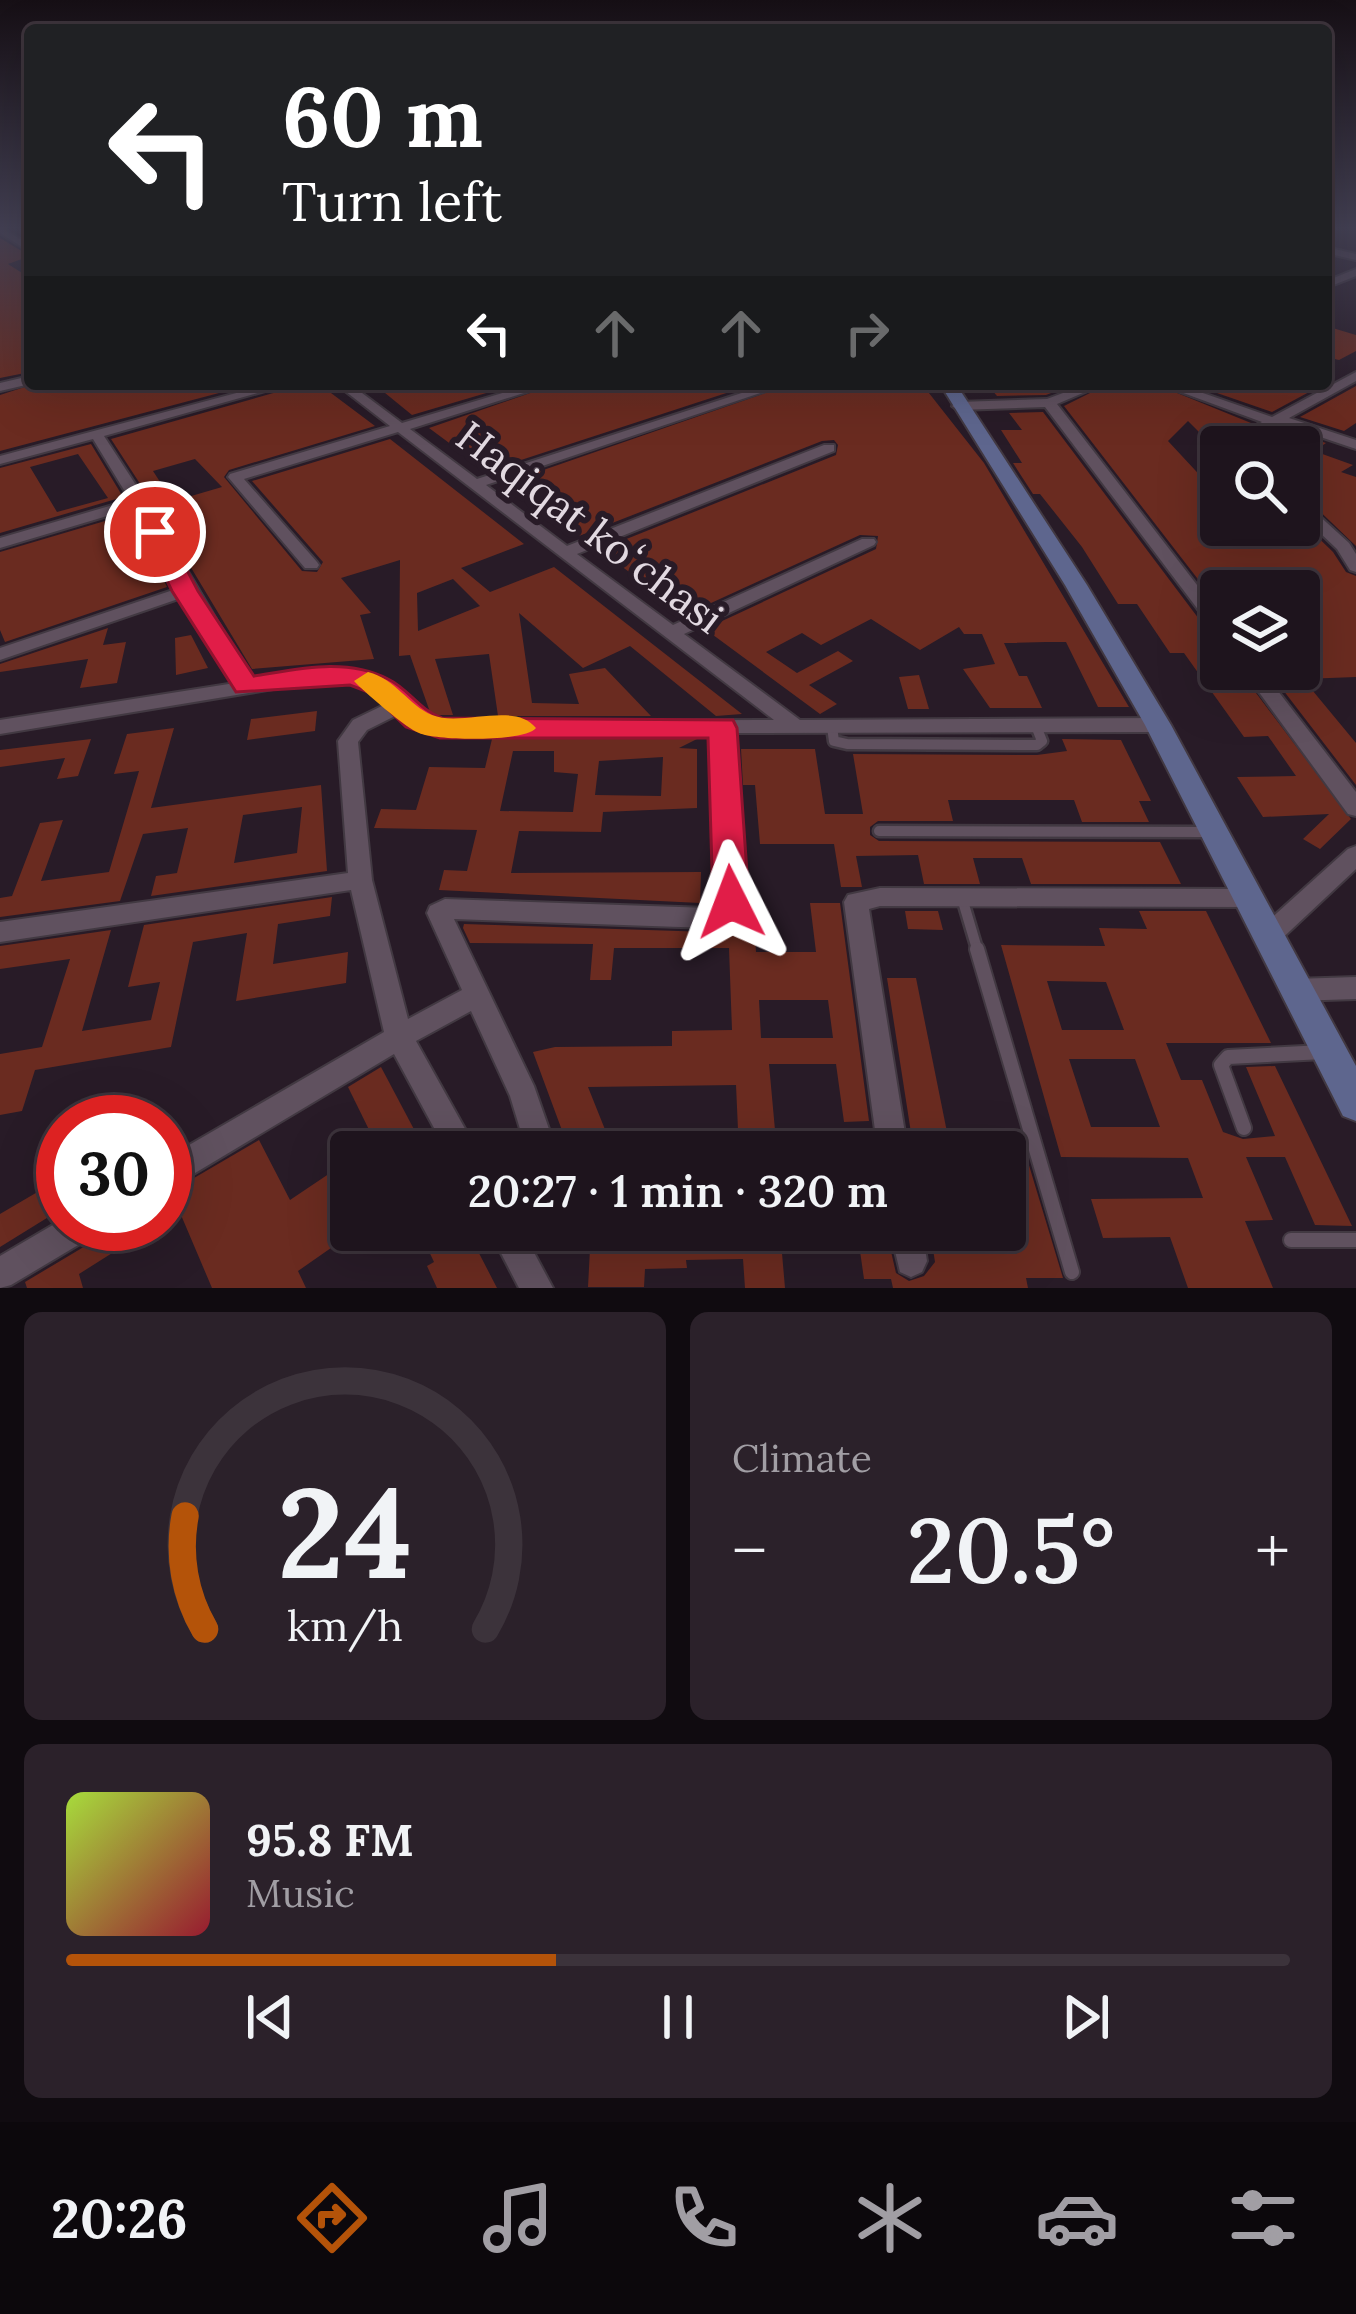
<!DOCTYPE html>
<meta charset="utf-8">
<style>
:root{--surface:#1e141d;--page:#2b212a;--text:#f1f3f6;--muted:#a19ea4;--line:#3c333b;--accent:#b45309}
body{margin:0;font-family:Lora,serif;background:var(--page);color:var(--text);height:100vh;display:flex;flex-direction:column;font-size:45px;white-space:nowrap}
*{box-sizing:border-box;margin:0}
p{font-size:39px;color:var(--muted)}
.icon{flex:none;width:66px;height:66px;fill:none;stroke:currentColor;stroke-width:2;stroke-linecap:round;stroke-linejoin:round}
.map{position:relative;height:1288px;overflow:hidden}
.panel{display:flex;flex-direction:column;gap:24px;padding:24px;background:#100b10;flex:1}
.panel>*{flex:none}
.banner{position:absolute;left:24px;top:24px;width:1308px;height:366px;border-radius:12px;box-shadow:0 12px 48px #0002,0 0 0 3px var(--line);background:#202124;color:#fff;overflow:hidden}
.controls{position:absolute;left:1200px;top:426px;display:grid;gap:24px}
.controls a{display:grid;place-items:center;width:120px;height:120px;border-radius:12px;background:var(--surface);box-shadow:0 12px 48px #0002,0 0 0 3px var(--line);font-size:60px}
.speed{position:absolute;left:36px;top:1095px;display:flex;gap:24px;font-size:60px;font-weight:700;text-align:center}
.speed>*{display:grid;place-content:center;width:156px;height:156px;border-radius:50%;background:var(--surface);box-shadow:0 12px 48px #0002,0 0 0 3px var(--line);line-height:1}
.speed .limit{border:18px solid #d22;background:#fff;color:#111}
.pin{position:absolute;display:grid;place-items:center;width:102px;height:102px;color:#fff;margin:-51px;border:6px solid #fff;border-radius:50%;box-shadow:0 3px 12px #0007}
.me{position:absolute;width:132px;margin:-66px;rotate:357deg;stroke-linejoin:round;filter:drop-shadow(0 0 9px #0008)}
.turn{display:flex;align-items:center;gap:42px;height:252px;padding:0 60px;font-size:54px}
.turn .icon{width:156px;height:156px;stroke-width:2.5}
.turn b{display:block;font-size:84px;line-height:102px}
.lanes{display:flex;align-items:center;height:114px;padding:0 60px;background:#0003;justify-content:center;gap:60px;direction:ltr}
.lanes .off{opacity:.35}
.big{font-size:90px;font-weight:600;line-height:1.1}
.panel .card{flex:1;display:flex;flex-direction:column;justify-content:center;gap:18px;min-width:0;padding:0 42px;border-radius:18px;background:var(--page)}
.panel .dial{align-items:center;gap:0}
.dial svg{height:312px;overflow:visible;fill:none;stroke:var(--line);stroke-width:7;stroke-linecap:round;text-anchor:middle}
.dial text{fill:var(--text);stroke:none}
.song{display:flex;align-items:center;gap:36px}
.cover{width:144px;height:144px;border-radius:18px;background:linear-gradient(135deg,hsl(80 70% 55%),hsl(350 70% 35%))}
.played{height:12px;border-radius:6px;background:linear-gradient(90deg,var(--accent) 40%,var(--line) 40%)}
.keys{display:flex;justify-content:space-around;direction:ltr}
.heat{display:flex;justify-content:space-between;align-items:center;font-size:66px;direction:ltr}
.panel .tiles{flex:1;display:grid;gap:24px;grid-template-columns:1fr 1fr}
.card:last-child{grid-column:span 2}
.trip{position:absolute;left:330px;top:1131px;width:696px;height:120px;border-radius:12px;background:var(--surface);box-shadow:0 12px 48px #0002,0 0 0 3px var(--line);font-weight:600;line-height:120px;text-align:center}
.dock{display:flex;height:192px;justify-content:space-around;align-items:center;background:#0c080c;color:var(--muted)}
.dock .icon{width:84px;height:84px}
.dock .selected{color:var(--accent)}
.dock b{font-size:54px;color:var(--text)}
.map>svg:first-child{display:block}
.building{fill:#6a2b20;fill-rule:evenodd}
.lines{fill:none;stroke-linecap:round;stroke-linejoin:round}
.service-far1-casing{stroke:#423942;stroke-width:15}
.service-casing{stroke:#423942;stroke-width:18}
.minor-casing{stroke:#423942;stroke-width:4}
.secondary-casing{stroke:#423942;stroke-width:4}
.service-far1{stroke:#60515f;stroke-width:10}
.service{stroke:#60515f;stroke-width:14}
.minor{fill:#60515f;fill-rule:evenodd}
.secondary{fill:#5e668e;fill-rule:evenodd}
.route{fill:#e11d48;stroke:#92132f;stroke-width:3}
.slow{fill:#f59e0b}
.labels{text-anchor:middle;stroke-width:12;stroke-linejoin:round;paint-order:stroke}
.street-label{font-size:42px;fill:#e2d9e1;stroke:#281b27}
</style>
<div class="map">
<svg width="1356" height="1288" viewBox="0 0 1356 1288">
<rect width="100%" height="100%" fill="#281b27"/>
<g class="building">
<polygon points="0,238 30,256 8,264 30,278 30,372 0,378"/>
<polygon points="1326,326 1356,335 1356,351 1339,360 1326,357"/>
<polygon points="34,384 253,384 0,451 0,395"/>
<path d="M305,384H319L375,426L229,470L224,477L302,571L317,572L323,562L252,481L390,439L524,544L461,568L490,592L554,567L742,714L716,716L630,646L583,668L519,613L532,703L579,704L569,674L605,668L651,716H498L489,654L435,659L453,715H431L410,655L399,656L400,560L341,578L371,613L360,615L374,659L252,669L178,546L198,541L181,499L222,487L195,459L153,471L177,508L159,513L111,439ZM453,579L480,606L418,631L417,593Z"/>
<polygon points="374,384 517,384 412,415"/>
<polygon points="556,384 754,384 487,471 429,428"/>
<polygon points="791,384 925,388 984,463 1129,707 1098,707 1066,642 1046,642 1004,643 1019,676 1027,676 1042,708 990,708 963,669 995,664 982,634 964,634 959,627 920,650 871,619 821,645 802,633 766,652 797,673 838,651 853,661 809,685 837,704 820,714 705,629 876,549 878,536 860,535 687,614 599,550 836,455 838,445 834,440 822,441 579,536 506,483"/>
<polygon points="987,384 1074,384 1046,395 997,396"/>
<polygon points="1108,384 1155,384 1251,423 1235,431 1229,447 1214,447 1188,421 1168,441 1221,498 1221,525 1247,525 1263,542 1309,541 1299,532 1299,519 1333,552 1346,572 1356,576 1356,677 1303,679 1356,743 1356,785 1267,669 1294,669 1299,674 1299,591 1221,591 1221,609 1064,406"/>
<polygon points="1191,384 1324,384 1272,412"/>
<polygon points="1356,386 1356,423 1344,431 1300,417"/>
<polygon points="1043,412 1211,635 1221,637 1221,669 1238,669 1351,819 1320,849 1303,839 1329,814 1263,817 1237,777 1296,776 1268,736 1244,737 1184,653 1170,653 1137,604 1118,604 1082,547 1040,494 1033,494 1013,463 1022,463 1001,430 1022,430 1009,413"/>
<polygon points="1299,434 1326,443 1314,451 1353,465 1341,472 1356,477 1356,546 1307,499 1299,497 1319,488 1299,480"/>
<path d="M91,444L123,497L0,533V468ZM78,454L108,498L57,512L30,467Z"/>
<polygon points="132,513 135,519 125,522 151,554 167,587 5,642 0,630 0,552"/>
<polygon points="108,628 103,645 126,642 117,683 80,688 88,659 0,672 0,664"/>
<polygon points="191,635 208,668 176,675 175,638"/>
<polygon points="919,675 929,709 908,709 899,677"/>
<polygon points="317,711 315,731 247,740 251,719"/>
<path d="M174,728L151,808L321,785L327,871L151,896L156,876L177,873L188,828L143,834L120,901L0,917V898L12,896L40,823L63,820L41,881L109,872L139,771L114,774L127,734ZM302,807L297,853L234,863L243,815Z"/>
<path d="M699,738L679,748L697,749V808L603,812L601,832L519,831L511,873L701,872L700,903L439,890L444,870L467,871L477,830L374,828L381,809L416,810L429,767L485,768L492,739ZM513,751H554V772L578,774L573,812L500,811ZM663,757L661,796L595,795L599,761Z"/>
<polygon points="91,739 78,776 57,779 65,758 0,767 0,750"/>
<polygon points="1062,739 1121,740 1151,801 1139,801 1149,822 1082,822 1074,800 948,800 953,821 878,821 870,827 870,835 879,841 1160,842 1181,884 1031,884 1022,858 973,858 980,884 924,884 918,855 856,856 862,887 841,887 834,844 760,844 755,785 743,785 741,749 815,749 825,814 863,814 853,754 1037,755 1067,751"/>
<polygon points="332,897 330,916 278,924 273,964 348,952 346,983 236,1001 247,933 193,942 171,1047 35,1070 22,1111 0,1115 0,1054 42,1047 70,959 0,969 0,946 111,930 82,1031 151,1020 160,982 128,987 144,925"/>
<path d="M810,903H840L869,1121L844,1122L836,1064H769L777,1152H739L736,1085L588,1087L614,1152H570L533,1052L555,1047L672,1046V1031L732,1030L729,948H614L611,980H590L593,944L470,943L463,928L464,924L709,932L738,919H754L756,952H816ZM759,1000H828L833,1038H761Z"/>
<polygon points="905,911 938,911 943,930 908,929"/>
<path d="M1139,911H1206L1271,1043H1166L1181,1080H1202L1223,1132L1243,1139L1275,1136L1246,1067L1275,1066L1352,1226L1315,1225L1285,1157H1246L1273,1220L1245,1221L1273,1288H1188L1170,1237L1103,1238L1091,1199L1203,1198L1188,1158L1061,1157L1001,945L1105,946L1099,928L1147,929ZM1047,981L1106,982L1124,1030H1062ZM1069,1059H1135L1160,1127H1091Z"/>
<polygon points="887,978 916,978 951,1152 914,1152"/>
<polygon points="381,1067 426,1152 380,1152 348,1087"/>
<polygon points="259,1140 290,1200 351,1159 351,1234 298,1271 306,1288 212,1288 181,1215 165,1225 165,1195"/>
<polygon points="1005,1162 1028,1162 1063,1278 1026,1278 1028,1288 893,1288 891,1279 864,1279 857,1230 886,1230 896,1273 909,1281 924,1276 935,1262 930,1230 967,1230 969,1241 1015,1241 1005,1199"/>
<polygon points="63,1177 63,1208 0,1247 0,1214"/>
<polygon points="107,1224 158,1224 79,1274 83,1288 27,1288 25,1282 97,1239"/>
<polygon points="419,1230 467,1230 497,1288 437,1288 427,1266 434,1262"/>
<polygon points="591,1230 780,1230 785,1288 745,1288 743,1259 686,1260 687,1268 645,1269 644,1287 588,1287"/>
</g>
<g class="lines">
<g class="service-far1-casing">
<g id="service-far1">
<polyline points="832,727 834,741 847,744 1037,745 1042,741 1036,726"/>
<polyline points="879,831 1207,832"/>
<polyline points="962,898 978,952"/>
</g>
</g>
<g class="service-casing">
<g id="service">
<polyline points="977,949 1072,1272"/>
<polyline points="1244,1128 1221,1065 1228,1057 1323,1052"/>
<polyline points="1291,1240 1356,1240"/>
</g>
</g>
<g class="minor-casing">
<g id="minor">
<polygon points="0,227 30,245 30,252 0,233"/>
<polygon points="1326,247 1356,254 1356,260 1326,253"/>
<polygon points="1356,269 1356,276 1326,288 1326,281"/>
<polygon points="1356,372 1356,381 1289,418 1356,440 1356,449 1279,423 1248,440 1247,447 1233,447 1237,435 1262,422 1159,384 1177,384 1272,417"/>
<polygon points="30,376 30,384 0,391 0,383"/>
<path d="M270,384H290L104,436L147,502L252,680C295,673 345,659 385,684C401,694 415,709 431,720L440,721L774,720L398,432L244,479L317,562L319,565L317,568H305L228,477L230,474L390,426L336,384H350L402,423L533,384H552L410,429L477,479L769,384H787L486,485L567,546L824,445H834V451L577,554L673,625L862,539H874L876,542L874,545L684,634L800,720L1158,718L1165,720L1168,725L1165,730L1158,732L732,733L743,902L732,920L709,928L454,919L534,1086L557,1152H527L510,1096L471,1011L416,1041L478,1152H447L394,1054L165,1191V1159L384,1032L351,890L0,942V922L348,873L338,741L353,720L386,704L358,685L322,681L0,734V720L235,683L184,597L0,660V648L179,588L134,508L0,548V538L130,500L93,439L0,464V456ZM397,715L418,730L440,735L712,733L719,900L709,908L445,899L430,906L427,913L462,990L408,1019L372,880L358,742L367,730Z"/>
<polygon points="1087,384 1104,384 1057,404 1221,616 1221,633 1215,632 1045,407 958,410 952,406 958,402 1047,399"/>
<polygon points="1299,501 1304,502 1349,543 1356,554 1356,572 1350,570 1337,549 1299,513"/>
<polygon points="1242,669 1261,669 1356,792 1356,816 1348,814"/>
<polygon points="1356,846 1356,869 1275,945 1266,948 1257,945 1254,938 1257,931 1348,849"/>
<polygon points="880,888 1248,889 1256,891 1260,898 1256,905 1248,907 880,906 869,909 908,1152 878,1152 844,902 848,895"/>
<polygon points="1356,977 1356,999 1294,1001 1285,998 1281,990 1285,982 1294,979"/>
<polygon points="63,1219 63,1224 100,1224 95,1235 11,1285 0,1288 0,1256"/>
<polygon points="489,1230 522,1230 553,1288 519,1288"/>
<polygon points="890,1230 922,1230 927,1261 922,1272 911,1277 900,1272"/>
</g>
</g>
<g class="secondary-casing">
<polygon id="secondary" points="940,384 956,384 1087,585 1171,725 1356,1066 1356,1121 1343,1116 1145,725 1065,585"/>
</g>
<use href="#service-far1" class="service-far1"/>
<use href="#service" class="service"/>
<use href="#minor" class="minor"/>
<use href="#secondary" class="secondary"/>
</g>
<linearGradient id="sky" x2="0" y2="1"><stop stop-color="#160f15"/><stop offset="0.56" stop-color="#423f52"/><stop offset="1" stop-color="#423f52" stop-opacity="0"/></linearGradient>
<rect width="1356" height="407" fill="url(#sky)"/>
<path class="route" d="M155,525L167,532L198,591L254,676C298,669 346,657 388,679C409,689 419,710 442,718L733,720L737,728L749,902L744,912L731,917L718,912L713,902L708,738H440L406,727L371,693L350,685L236,692L172,591L143,532Z"/>
<path class="slow" d="M368,672C396,679 408,705 432,715C461,727 515,701 536,728C526,742 437,741 419,733C407,729 362,690 354,681Z"/>
<g class="labels">
<g class="street-label">
<text transform="translate(590 527) rotate(37)" y="15">Haqiqat koʻchasi</text>
</g>
</g>
</svg>
<div class="controls">
<a><svg class="icon" aria-label="search" viewBox="0 0 24 24"><circle cx="10" cy="10" r="6"/><path d="M15 15l6 6"/></svg></a>
<a><svg class="icon" aria-label="layers" viewBox="0 0 24 24"><path d="M12 4l9 5-9 5-9-5zM3 14l9 5 9-5"/></svg></a>
</div>
<div class="speed"><div class="limit">30</div></div>
<div class="pin" style="left:155px;top:532px;background:#d93025"><svg class="icon" aria-label="arrive" viewBox="0 0 24 24"><path d="M6 21V4h12l-3 4 3 4H6"/></svg></div>
<svg class="me" style="left:731px;top:902px" viewBox="-20 -20 40 40"><path d="M0-17L14 15 0 8-14 15z" fill="#e11d48" stroke="#fff" stroke-width="4"/></svg>
<div class="trip">20:27 · 1 min · 320 m</div>
<div class="banner">
<div class="turn"><svg class="icon" aria-label="left" viewBox="0 0 24 24"><path d="M17 20v-9H6M10 6l-5 5 5 5"/></svg><div><b>60 m</b>Turn left</div></div>
<div class="lanes"><svg class="icon" aria-label="left" viewBox="0 0 24 24"><path d="M17 20v-9H6M10 6l-5 5 5 5"/></svg><svg class="icon off" aria-label="ahead" viewBox="0 0 24 24"><path d="M12 20V5M6 11l6-6 6 6"/></svg><svg class="icon off" aria-label="ahead" viewBox="0 0 24 24"><path d="M12 20V5M6 11l6-6 6 6"/></svg><svg class="icon off" aria-label="right" viewBox="0 0 24 24"><path d="M7 20v-9h11M14 6l5 5-5 5"/></svg></div>
</div>
</div>
<section class="panel">
<div class="tiles">
<div class="card dial"><svg viewBox="0 0 100 80">
<path d="M14 69A42 42 0 1 1 86 69"/>
<path d="M14 69A42 42 0 0 1 9 40" stroke="#b45309"/>
<text x="50" y="56" font-size="32" font-weight="700">24</text>
<text x="50" y="72" font-size="11">km/h</text>
</svg></div>
<div class="card"><p>Climate</p>
<div class="heat"><a>−</a><b class="big">20.5°</b><a>+</a></div>
</div>
<div class="card">
<div class="song"><i class="cover"></i><div><b>95.8 FM</b><p>Music</p></div></div>
<div class="played"></div>
<div class="keys"><svg class="icon" aria-label="previous" viewBox="0 0 24 24"><path d="M18 5L8 12l10 7zM5 5v14"/></svg><svg class="icon" aria-label="pause" viewBox="0 0 24 24"><path d="M8 5v14M16 5v14"/></svg><svg class="icon" aria-label="next" viewBox="0 0 24 24"><path d="M6 5l10 7-10 7zM19 5v14"/></svg></div>
</div>
</div>
</section>
<nav class="dock">
<b>20:26</b>
<svg class="icon selected" aria-label="directions" viewBox="0 0 24 24"><path d="M12 3l9 9-9 9-9-9zM9 14v-3h6M13 9l2 2-2 2"/></svg>
<svg class="icon" aria-label="music" viewBox="0 0 24 24"><path d="M9 18V5l10-2v13"/><circle cx="6" cy="18" r="3"/><circle cx="16" cy="16" r="3"/></svg>
<svg class="icon" aria-label="phone" viewBox="0 0 24 24"><path d="M5 4h4l2 5-3 2q2 4 5 5l2-3 5 2v4C11 20 4 13 5 4z"/></svg>
<svg class="icon" aria-label="climate" viewBox="0 0 24 24"><path d="M12 3v18M4 7l16 10M4 17L20 7"/></svg>
<svg class="icon" aria-label="car" viewBox="0 0 24 24"><path d="M5 17H2v-5l4-1 3-4h7l3 4 3 1v5h-3M9 17h6M6 11h13"/><circle cx="7" cy="17" r="2"/><circle cx="17" cy="17" r="2"/></svg>
<svg class="icon" aria-label="filters" viewBox="0 0 24 24"><path d="M4 7h16M4 17h16"/><circle cx="9" cy="7" r="2"/><circle cx="15" cy="17" r="2"/></svg>
</nav>
